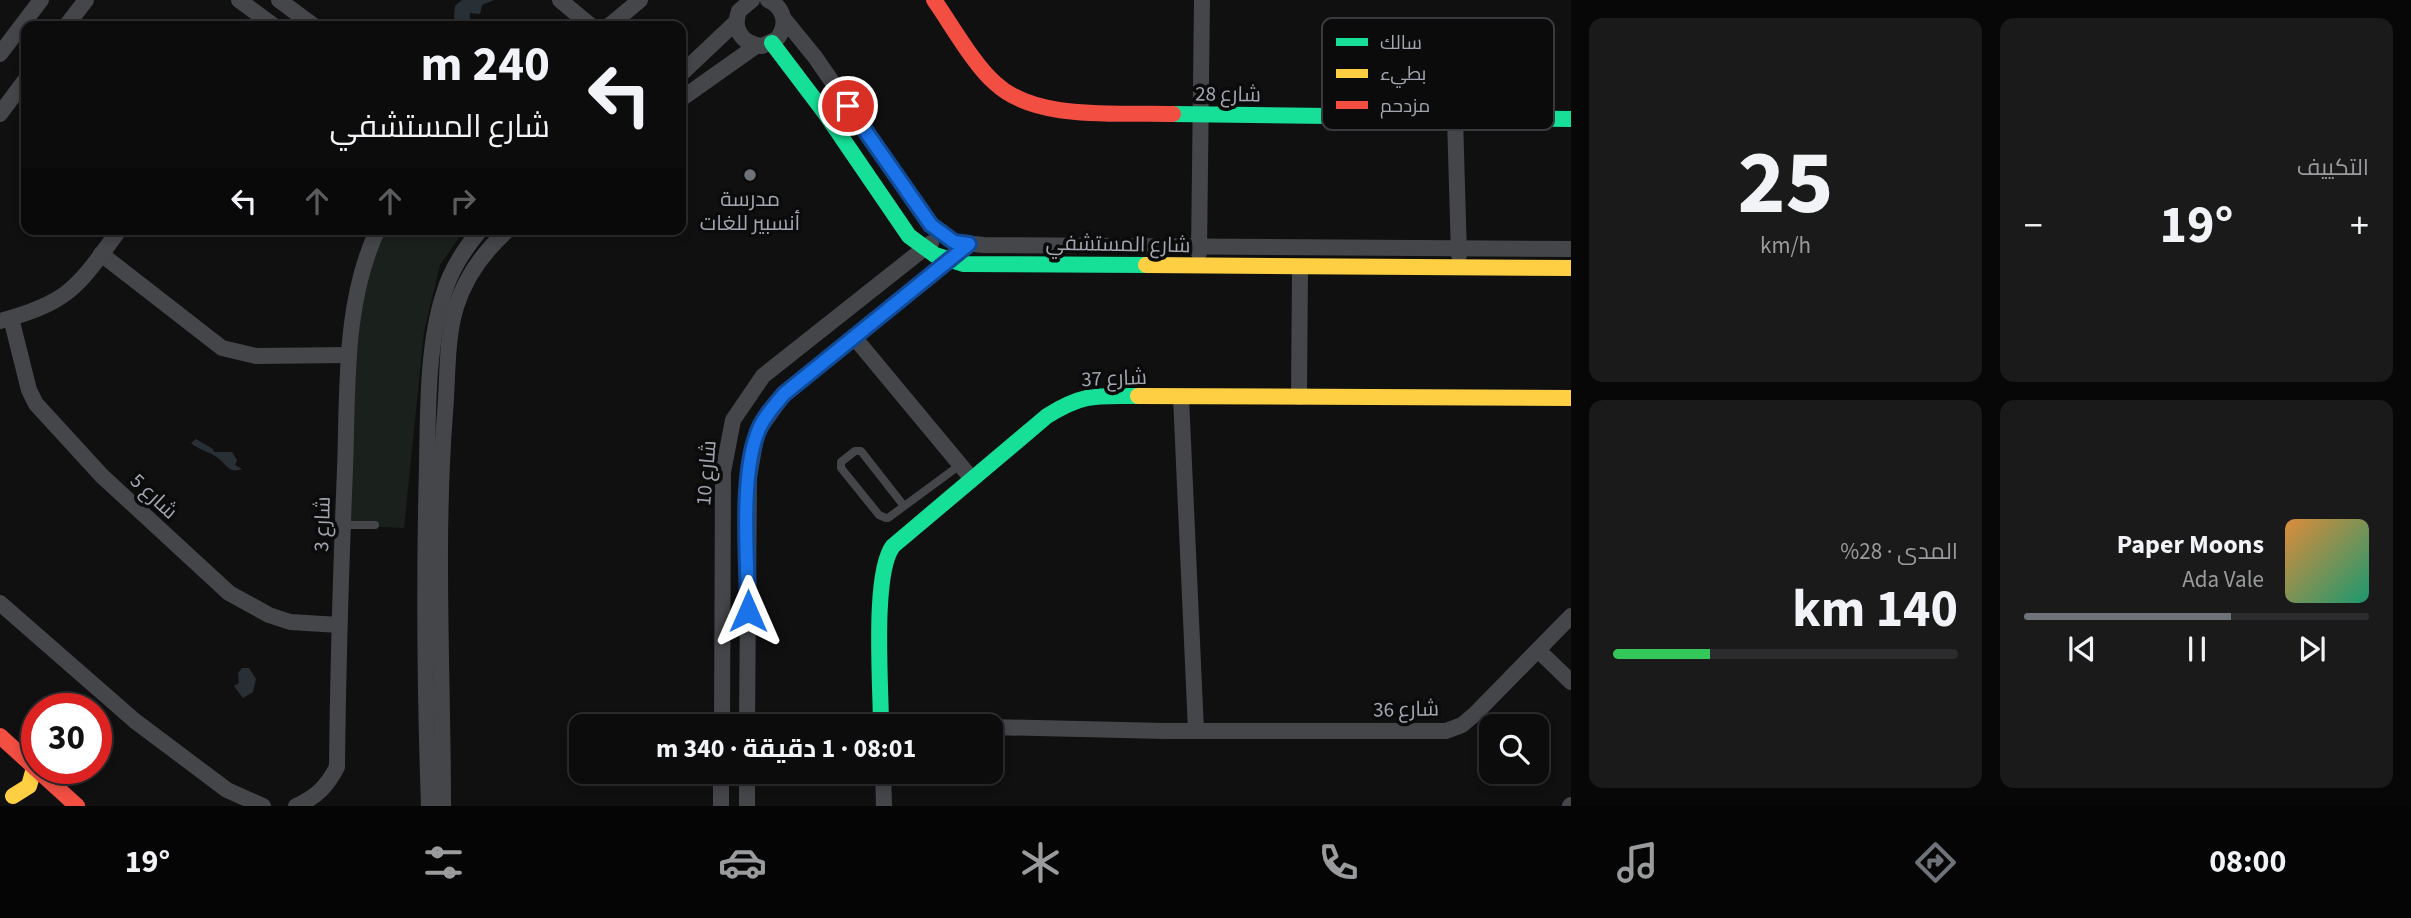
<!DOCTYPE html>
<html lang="ar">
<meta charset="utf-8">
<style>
:root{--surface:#0c0c0d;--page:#1a1a1b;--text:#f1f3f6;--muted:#9a9b9d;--line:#2c2c2e;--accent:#6e7279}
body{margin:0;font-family:"Source Sans 3",Cairo,sans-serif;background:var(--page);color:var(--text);direction:rtl;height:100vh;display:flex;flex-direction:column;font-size:26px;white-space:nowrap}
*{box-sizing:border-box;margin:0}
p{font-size:23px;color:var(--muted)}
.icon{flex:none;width:38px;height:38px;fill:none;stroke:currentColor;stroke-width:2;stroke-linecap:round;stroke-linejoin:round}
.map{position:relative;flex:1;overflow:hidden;direction:ltr}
.panel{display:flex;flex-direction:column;gap:18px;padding:18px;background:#070707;width:840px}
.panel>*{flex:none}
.banner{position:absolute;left:21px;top:21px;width:665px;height:214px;border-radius:14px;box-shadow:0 4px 10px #0003,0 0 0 2px var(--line);direction:rtl;background:#0c0c0d;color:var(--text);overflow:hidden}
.controls{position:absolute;left:1479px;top:714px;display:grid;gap:14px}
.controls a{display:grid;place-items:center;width:70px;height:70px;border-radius:14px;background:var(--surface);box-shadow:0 4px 10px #0003,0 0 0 2px var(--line);font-size:35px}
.speed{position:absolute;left:21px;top:693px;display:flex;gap:14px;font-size:35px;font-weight:700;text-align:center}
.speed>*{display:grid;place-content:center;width:91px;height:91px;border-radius:50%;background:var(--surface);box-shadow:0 4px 10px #0003,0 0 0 2px var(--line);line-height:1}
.speed .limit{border:10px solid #d22;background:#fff;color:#111}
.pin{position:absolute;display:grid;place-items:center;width:60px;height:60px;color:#fff;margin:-30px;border:4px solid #fff;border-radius:50%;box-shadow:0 2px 7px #0007}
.me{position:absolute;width:77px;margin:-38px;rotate:0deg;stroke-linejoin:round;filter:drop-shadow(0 0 5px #0008)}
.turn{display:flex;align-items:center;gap:24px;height:147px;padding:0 21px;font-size:32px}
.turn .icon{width:91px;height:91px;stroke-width:2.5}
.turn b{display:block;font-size:49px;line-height:60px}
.lanes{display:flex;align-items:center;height:66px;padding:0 21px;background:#0003;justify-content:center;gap:35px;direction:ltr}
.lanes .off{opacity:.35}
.big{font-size:52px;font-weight:700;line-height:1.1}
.panel .widget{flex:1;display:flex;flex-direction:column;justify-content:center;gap:10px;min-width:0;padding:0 24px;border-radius:14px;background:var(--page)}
.panel .dial{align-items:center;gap:0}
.dial b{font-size:91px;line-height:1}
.song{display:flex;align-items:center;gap:21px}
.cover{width:84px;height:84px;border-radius:10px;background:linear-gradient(135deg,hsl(30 70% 55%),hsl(160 70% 35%))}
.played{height:7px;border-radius:4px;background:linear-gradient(90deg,var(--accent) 60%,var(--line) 60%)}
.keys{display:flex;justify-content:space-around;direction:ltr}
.heat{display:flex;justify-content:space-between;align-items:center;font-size:38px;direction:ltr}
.charge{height:10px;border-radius:5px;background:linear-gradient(90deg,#34c759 28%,var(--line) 0)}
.panel .tiles{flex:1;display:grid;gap:18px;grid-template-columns:repeat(2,1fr)}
.trip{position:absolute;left:569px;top:714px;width:434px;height:70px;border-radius:14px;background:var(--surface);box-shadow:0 4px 10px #0003,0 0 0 2px var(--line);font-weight:700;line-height:70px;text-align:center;direction:rtl}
.dock{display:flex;height:112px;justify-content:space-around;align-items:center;background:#050505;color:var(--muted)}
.dock .icon{width:49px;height:49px}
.dock .current{color:var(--accent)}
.dock b{font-size:32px;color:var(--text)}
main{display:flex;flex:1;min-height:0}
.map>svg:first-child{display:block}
.green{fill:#1a201b}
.water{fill:#282f35}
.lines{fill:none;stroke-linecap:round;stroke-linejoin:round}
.lane{stroke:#454649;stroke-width:8}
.street{stroke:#454649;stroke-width:16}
.fast{stroke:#16e098;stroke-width:16}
.slow{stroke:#ffcf43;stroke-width:16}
.jam{stroke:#f24e42;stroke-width:16}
.route-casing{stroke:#114b97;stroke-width:18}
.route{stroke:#1a73e8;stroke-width:12}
.poi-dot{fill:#6e7279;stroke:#0b0b0c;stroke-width:2.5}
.labels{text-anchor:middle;stroke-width:7;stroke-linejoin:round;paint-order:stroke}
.street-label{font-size:21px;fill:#a1a6b1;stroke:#0b0b0c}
.poi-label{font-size:21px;fill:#a1a6b1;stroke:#0b0b0c}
.key{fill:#0b0b0c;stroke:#383a3e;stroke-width:2}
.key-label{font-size:19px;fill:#a1a6b1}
</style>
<main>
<section class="panel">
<div class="tiles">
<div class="widget"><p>التكييف</p>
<div class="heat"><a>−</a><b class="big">19°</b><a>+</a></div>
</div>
<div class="widget dial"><b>25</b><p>km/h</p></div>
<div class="widget">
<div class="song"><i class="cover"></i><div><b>Paper Moons</b><p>Ada Vale</p></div></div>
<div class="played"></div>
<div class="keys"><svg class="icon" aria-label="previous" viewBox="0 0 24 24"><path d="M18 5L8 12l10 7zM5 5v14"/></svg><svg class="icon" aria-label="pause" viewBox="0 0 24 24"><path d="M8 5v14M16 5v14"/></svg><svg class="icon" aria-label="next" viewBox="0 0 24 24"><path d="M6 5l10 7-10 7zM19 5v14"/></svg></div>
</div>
<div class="widget"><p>المدى · 28%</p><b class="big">140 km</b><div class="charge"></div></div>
</div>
</section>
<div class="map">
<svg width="1571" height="806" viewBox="0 0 1571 806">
<rect width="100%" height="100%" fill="#101011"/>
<polygon class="green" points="378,229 465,229 440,265 424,332 404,528 343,525 349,355"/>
<g class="water">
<polygon points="462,0 494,0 482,5 480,14 470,13 470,24 464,26 454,18 455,6"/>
<path d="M196,439L213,449L214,452H232L237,460L235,465L242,469C229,474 227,465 218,458C210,452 199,450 191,443Z"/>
<polygon points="242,668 249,668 256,679 253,692 243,698 234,686 239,683 238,673"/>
</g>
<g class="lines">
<g class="lane">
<polyline points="1331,71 1343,114"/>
<polyline points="904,506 861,451 855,451 841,462 841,468 879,515 886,518 888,518 960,465"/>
<polyline points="343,525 375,525"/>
</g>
<g class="street">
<polyline points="239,0 274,26"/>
<polyline points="279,0 314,26"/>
<polyline points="560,0 591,26"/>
<path d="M752,0L739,11C732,29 742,44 762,46L777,39C788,25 785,8 768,0"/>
<polyline points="784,19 815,57 931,225 954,242 984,245 1571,249"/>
<polyline points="66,26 86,0"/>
<polyline points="609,26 640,0"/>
<polyline points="0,54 41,0"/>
<polyline points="681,74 736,22"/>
<polyline points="681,99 756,46"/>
<polyline points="0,114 26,79"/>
<polyline points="1455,118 1459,255"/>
<polyline points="1199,253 1202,0"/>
<polyline points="101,254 222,348 256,356 349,355"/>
<polyline points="11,318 29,390 36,404 102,476 229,593 269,615 290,622 339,625"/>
<path d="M0,321C71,302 78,286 120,229"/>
<polyline points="854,337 972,479"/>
<polyline points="1181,397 1196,730"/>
<polyline points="1299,397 1300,267"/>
<polyline points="0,603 135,721 227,790 263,806"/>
<polyline points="1538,650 1571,682"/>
<polyline points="722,721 972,726"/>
<polyline points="722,726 723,472 733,420 763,376 931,243"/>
<polyline points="747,726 749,477 757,432 784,394 954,256"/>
<polyline points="990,727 1165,731 1446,731 1462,725 1475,714 1571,616"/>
<polyline points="883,772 884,806"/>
<path d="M296,806C317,797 327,786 337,767C338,667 341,568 345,469C348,390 343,302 378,229"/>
<path d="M429,806C425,693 424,580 427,466C428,413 427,344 444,293C451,269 465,248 481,229"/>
<path d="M443,806C443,675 435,543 445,413C448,378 446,340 456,307C466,275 484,251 509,229"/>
<polyline points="721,806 721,772"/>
<polyline points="747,806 747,772"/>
<polyline points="1570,806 1571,805"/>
</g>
<g class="fast">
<polyline points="772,43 825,113 909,236 935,255 964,264 1146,265"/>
<polyline points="1173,114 1571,119"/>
<path d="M881,726C881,687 872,573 893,546L1047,416C1084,393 1096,396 1138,396"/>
</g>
<g class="slow">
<polyline points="1146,265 1571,268"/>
<polyline points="1138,396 1571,398"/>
<polyline points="13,796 29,786 34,768"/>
</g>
<g class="jam">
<path d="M934,0C951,24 974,65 995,83C1036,122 1119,112 1173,114"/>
<polyline points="0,736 77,806"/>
</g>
</g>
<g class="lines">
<g class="route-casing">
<path id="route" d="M748,611C748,560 740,480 757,434C762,419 774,406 784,394L969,244L954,242L931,225L848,106"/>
</g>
<use href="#route" class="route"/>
</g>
<circle class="poi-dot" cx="750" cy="175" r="7"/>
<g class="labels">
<g class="street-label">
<text transform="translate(1228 94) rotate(1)" y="7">شارع 28</text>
<text transform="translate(1118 244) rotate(1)" y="7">شارع المستشفي</text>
<text transform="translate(1114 378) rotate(-2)" y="7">شارع 37</text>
<text transform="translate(706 473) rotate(-85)" y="7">شارع 10</text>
<text transform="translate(154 496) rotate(43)" y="7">شارع 5</text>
<text transform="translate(322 524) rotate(-88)" y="7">شارع 3</text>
<text transform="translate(1406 709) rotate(-1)" y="7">شارع 36</text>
</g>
<g class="poi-label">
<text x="750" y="206">مدرسة<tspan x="750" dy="24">أنسبير للغات</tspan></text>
</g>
</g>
<rect x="1322" y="18" width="232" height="112" rx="10" class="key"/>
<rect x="1336" y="38" width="32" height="8" fill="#16e098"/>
<rect x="1336" y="69" width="32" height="9" fill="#ffcf43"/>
<rect x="1336" y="101" width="32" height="8" fill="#f24e42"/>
<g class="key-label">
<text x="1380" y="49">سالك</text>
<text x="1380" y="80">بطيء</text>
<text x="1380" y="112">مزدحم</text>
</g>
</svg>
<div class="controls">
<a><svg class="icon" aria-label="search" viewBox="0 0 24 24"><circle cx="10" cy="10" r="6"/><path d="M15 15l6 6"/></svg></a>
</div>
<div class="speed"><div class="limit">30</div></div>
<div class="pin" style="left:848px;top:106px;background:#d93025"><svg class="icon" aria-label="arrive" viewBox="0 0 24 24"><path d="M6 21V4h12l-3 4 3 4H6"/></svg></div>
<svg class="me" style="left:748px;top:611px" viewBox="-20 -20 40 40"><path d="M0-17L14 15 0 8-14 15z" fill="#1a73e8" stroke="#fff" stroke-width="4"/></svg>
<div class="trip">08:01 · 1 دقيقة · 340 m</div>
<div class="banner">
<div class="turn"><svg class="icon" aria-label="left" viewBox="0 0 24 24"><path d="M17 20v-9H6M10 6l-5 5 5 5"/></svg><div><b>240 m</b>شارع المستشفي</div></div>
<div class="lanes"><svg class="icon" aria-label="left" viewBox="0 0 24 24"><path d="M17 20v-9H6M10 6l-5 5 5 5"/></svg><svg class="icon off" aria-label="ahead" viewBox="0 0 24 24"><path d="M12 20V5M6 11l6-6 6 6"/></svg><svg class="icon off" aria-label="ahead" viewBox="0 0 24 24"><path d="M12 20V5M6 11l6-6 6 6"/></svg><svg class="icon off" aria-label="right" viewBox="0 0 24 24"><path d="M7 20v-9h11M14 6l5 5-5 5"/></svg></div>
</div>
</div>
</main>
<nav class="dock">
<b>08:00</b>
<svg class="icon current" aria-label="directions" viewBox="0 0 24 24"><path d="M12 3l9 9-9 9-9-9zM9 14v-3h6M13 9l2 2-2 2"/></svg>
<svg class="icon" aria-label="music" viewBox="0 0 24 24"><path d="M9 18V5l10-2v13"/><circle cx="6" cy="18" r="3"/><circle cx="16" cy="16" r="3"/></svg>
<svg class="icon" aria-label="phone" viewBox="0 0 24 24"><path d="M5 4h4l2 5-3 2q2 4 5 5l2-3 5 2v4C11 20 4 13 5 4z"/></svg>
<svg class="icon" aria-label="climate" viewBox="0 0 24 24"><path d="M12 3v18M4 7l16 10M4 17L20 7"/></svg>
<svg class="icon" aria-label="car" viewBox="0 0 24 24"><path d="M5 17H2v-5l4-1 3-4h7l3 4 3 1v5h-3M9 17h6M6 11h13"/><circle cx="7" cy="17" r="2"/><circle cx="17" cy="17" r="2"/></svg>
<svg class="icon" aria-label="filters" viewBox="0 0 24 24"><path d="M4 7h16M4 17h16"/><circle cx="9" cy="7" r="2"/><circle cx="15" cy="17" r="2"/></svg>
<b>19°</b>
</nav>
